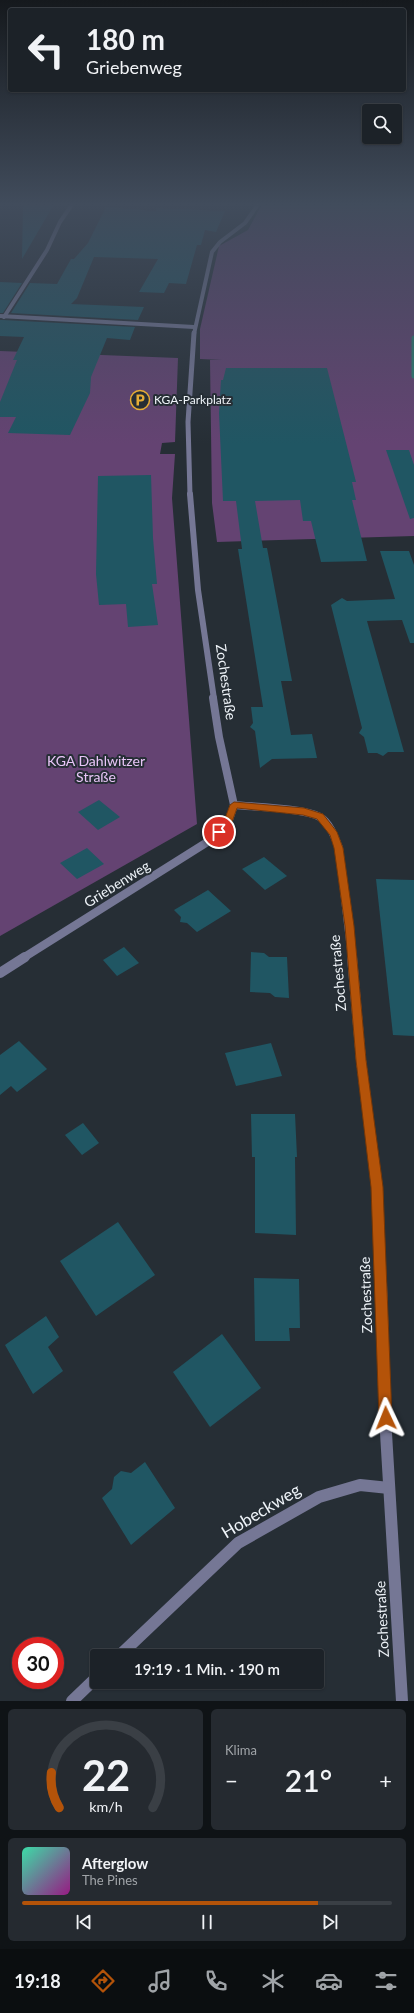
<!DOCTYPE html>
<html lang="de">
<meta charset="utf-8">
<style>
:root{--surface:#1c2228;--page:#252a30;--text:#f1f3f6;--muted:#a0a4a8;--line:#3a3f45;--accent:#b45309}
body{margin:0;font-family:Lato,sans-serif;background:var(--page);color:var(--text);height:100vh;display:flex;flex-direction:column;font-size:15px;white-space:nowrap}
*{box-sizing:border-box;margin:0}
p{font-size:13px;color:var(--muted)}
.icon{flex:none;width:22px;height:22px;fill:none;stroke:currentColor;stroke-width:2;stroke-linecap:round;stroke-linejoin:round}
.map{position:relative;height:1701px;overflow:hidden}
.sheet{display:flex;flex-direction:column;gap:8px;padding:8px;background:#0f1316;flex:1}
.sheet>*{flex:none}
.top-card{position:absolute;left:8px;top:8px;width:398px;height:84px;border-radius:4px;box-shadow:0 1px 3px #0004,0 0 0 1px var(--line);background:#1c2228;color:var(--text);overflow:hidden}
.controls{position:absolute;left:362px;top:104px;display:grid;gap:8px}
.controls a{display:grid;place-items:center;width:40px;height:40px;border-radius:4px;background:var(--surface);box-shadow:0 1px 3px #0004,0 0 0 1px var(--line);font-size:20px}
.speed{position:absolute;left:12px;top:1637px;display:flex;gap:8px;font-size:20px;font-weight:700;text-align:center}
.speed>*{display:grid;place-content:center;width:52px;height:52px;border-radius:50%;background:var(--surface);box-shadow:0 1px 3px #0004,0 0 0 1px var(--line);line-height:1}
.speed .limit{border:6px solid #d22;background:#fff;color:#111}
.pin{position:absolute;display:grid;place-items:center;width:34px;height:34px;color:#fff;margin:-17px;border:2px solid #fff;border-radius:50%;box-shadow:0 1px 4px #0007}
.me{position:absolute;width:44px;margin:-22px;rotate:358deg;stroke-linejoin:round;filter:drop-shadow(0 0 3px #0008)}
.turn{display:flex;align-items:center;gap:14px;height:84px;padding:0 12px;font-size:18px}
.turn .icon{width:52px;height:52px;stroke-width:2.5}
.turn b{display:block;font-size:28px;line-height:34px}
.big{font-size:30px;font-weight:600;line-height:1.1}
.sheet .card{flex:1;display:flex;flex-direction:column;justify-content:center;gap:6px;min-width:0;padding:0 14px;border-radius:6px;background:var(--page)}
.sheet .dial{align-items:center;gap:0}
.dial svg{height:104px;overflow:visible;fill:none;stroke:var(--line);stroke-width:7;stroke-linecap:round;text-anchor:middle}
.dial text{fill:var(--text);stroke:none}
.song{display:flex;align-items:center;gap:12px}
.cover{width:48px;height:48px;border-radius:6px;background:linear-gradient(135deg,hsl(160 70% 55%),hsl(310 70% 35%))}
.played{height:4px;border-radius:2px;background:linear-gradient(90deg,var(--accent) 80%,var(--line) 80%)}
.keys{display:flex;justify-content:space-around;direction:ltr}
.heat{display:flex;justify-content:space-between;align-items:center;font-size:22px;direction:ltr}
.sheet .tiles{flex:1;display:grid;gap:8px;grid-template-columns:1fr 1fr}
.card:last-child{grid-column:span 2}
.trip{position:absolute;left:90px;top:1649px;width:234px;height:40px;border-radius:4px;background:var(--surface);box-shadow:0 1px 3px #0004,0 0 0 1px var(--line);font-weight:600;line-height:40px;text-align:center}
.menu{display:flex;height:64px;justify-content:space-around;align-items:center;background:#0b0e10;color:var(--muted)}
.menu .icon{width:28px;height:28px}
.menu .on{color:var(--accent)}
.menu b{font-size:18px;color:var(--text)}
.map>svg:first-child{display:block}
.green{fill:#644372}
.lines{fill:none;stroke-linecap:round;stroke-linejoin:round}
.stream{stroke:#2d7e72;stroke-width:5}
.building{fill:#205663}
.minor-far5{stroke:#757795;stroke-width:4}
.minor-far4{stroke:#757795;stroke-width:5}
.minor-far3{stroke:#757795;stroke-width:6}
.minor-far2{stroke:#757795;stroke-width:8}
.minor-far1{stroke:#757795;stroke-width:10}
.minor{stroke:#757795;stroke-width:12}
.route{fill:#b45309;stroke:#753606}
.labels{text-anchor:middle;stroke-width:4;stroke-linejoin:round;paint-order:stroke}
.far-poi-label{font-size:12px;fill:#eff4f9;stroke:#262e35;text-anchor:start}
.street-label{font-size:14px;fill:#eff4f9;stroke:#262e35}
.park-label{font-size:14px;fill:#e9c6f8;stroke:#262e35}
.near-street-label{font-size:17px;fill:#eff4f9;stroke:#262e35}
</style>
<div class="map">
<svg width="414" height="1701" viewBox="0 0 414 1701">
<rect width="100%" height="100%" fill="#262e35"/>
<g class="green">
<polygon points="261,206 414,206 414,536 217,542 212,503 210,360 222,360 200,359 200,329 219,246 248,230"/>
<polygon points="0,351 178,358 175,442 162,443 160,454 175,454 172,498 197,824 0,936"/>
</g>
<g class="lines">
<polyline class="stream" points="414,338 414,376"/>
</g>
<g class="building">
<polygon points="23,206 53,206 22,259"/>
<polygon points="106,207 156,211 156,208 225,211 216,232 205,230 201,245 197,245 186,284 169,283 164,293 139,292 158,259 94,257 77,298 71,304 144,307 138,320 11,313 30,283 57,284 71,259 74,259 88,243"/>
<polygon points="0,282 22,283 3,313 0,313"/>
<polygon points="0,320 3,320 135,327 130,340 107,338 91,377 90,393 70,435 8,433 16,417 0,417 0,402 17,360 13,360 24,337 0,336"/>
<polygon points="226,368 327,368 356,482 352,482 356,500 352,500 367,561 321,562 311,521 303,521 300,500 255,501 263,548 267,548 292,681 281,681 291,735 312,734 317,758 272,759 260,768 255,731 250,727 253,723 251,707 263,707 238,549 242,549 236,501 223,501 219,413 221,380 223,380"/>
<polygon points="386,450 409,450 414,465 414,518 410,519"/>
<polygon points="151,475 153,538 157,584 152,584 158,625 128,627 126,604 99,605 96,574 98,476"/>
<polygon points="380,551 409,551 414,565 414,643 410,643 402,620 367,621 404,752 388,752 383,756 377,753 368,753 364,737 359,733 362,728 331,605 342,598 347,601 395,599"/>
<polygon points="99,800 120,817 98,830 78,812"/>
<polygon points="87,848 104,864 77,879 60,863"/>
<polygon points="264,857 287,876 265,890 242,869"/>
<polygon points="376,879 414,880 414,1036 393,1035"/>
<polygon points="208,890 231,911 197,932 187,923 180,922 181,917 174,910"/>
<polygon points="124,947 139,963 117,976 103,960"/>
<polygon points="251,952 264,953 269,957 287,957 289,998 275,997 270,993 250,992"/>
<polygon points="19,1041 47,1069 17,1092 11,1086 0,1095 0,1055"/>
<polygon points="271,1043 282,1076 236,1086 225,1053"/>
<polygon points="251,1114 295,1114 297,1157 295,1157 296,1235 255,1233 255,1157 252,1157"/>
<polygon points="83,1123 99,1143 82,1155 65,1135"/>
<polygon points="118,1222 155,1275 96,1316 60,1261"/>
<polygon points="254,1278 299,1279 300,1328 289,1328 290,1341 255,1341"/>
<polygon points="46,1316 59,1337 48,1347 63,1371 33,1394 5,1345"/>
<polygon points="222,1334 261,1388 210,1427 173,1372"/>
<polygon points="145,1462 175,1508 131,1545 102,1498 112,1489 114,1477 121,1471 131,1473"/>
</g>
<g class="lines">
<g class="minor-far5">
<polyline points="0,316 194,327"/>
<polyline points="4,317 47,250 60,222 71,206"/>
<polyline points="194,334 212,252 220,242 245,223 257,206"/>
</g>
<polyline class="minor-far4" points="190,495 188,422 194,333"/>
<polyline class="minor-far3" points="190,494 198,590 214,699"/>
<g class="minor-far2">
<polyline points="213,698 219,737 234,805"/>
<path d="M234,805C253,807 305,808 320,817C330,823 335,838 339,848L352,958"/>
<polyline points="23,958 209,841 228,823 234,805"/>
</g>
<g class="minor-far1">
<polyline points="352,957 361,1060 377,1187 381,1286"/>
<polyline points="0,973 25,957"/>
</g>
<g class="minor">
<polyline points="381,1285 386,1433 402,1701"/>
<polyline points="119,1656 238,1543 319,1497 360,1485 389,1488"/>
<polyline points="72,1701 97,1677"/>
</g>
</g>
<linearGradient id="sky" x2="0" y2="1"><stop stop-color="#15191d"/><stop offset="0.46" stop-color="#414c5c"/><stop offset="1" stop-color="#414c5c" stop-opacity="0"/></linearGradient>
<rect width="414" height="444" fill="url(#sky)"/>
<polygon class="route" points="234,802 304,808 323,814 337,832 343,848 354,926 366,1060 383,1187 392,1418 390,1423 386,1425 381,1423 379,1418 371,1187 356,1060 345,926 334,848 330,835 317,819 303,815 237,808 231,825 222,834 216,834 214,832 224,821 230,805"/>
<defs>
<g id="parking-ring" transform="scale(1)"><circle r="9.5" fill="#262e35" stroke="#e6ad36" stroke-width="1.5"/><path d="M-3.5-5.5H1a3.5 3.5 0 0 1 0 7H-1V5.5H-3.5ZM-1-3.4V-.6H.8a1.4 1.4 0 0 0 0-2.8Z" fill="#e6ad36"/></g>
</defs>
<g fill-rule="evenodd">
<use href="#parking-ring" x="140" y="400"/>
</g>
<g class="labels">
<g class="far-poi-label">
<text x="154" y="404">KGA-Parkplatz</text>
</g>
<g class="street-label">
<text transform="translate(226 682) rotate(82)" y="5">Zochestraße</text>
<text transform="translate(117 884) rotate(-32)" y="5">Griebenweg</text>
<text transform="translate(338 973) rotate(-95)" y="5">Zochestraße</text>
<text transform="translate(366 1295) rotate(-92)" y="5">Zochestraße</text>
<text transform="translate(382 1619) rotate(-93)" y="5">Zochestraße</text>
</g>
<g class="park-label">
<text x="96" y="766">KGA Dahlwitzer<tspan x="96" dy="16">Straße</tspan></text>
</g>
<g class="near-street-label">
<text transform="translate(261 1511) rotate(-31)" y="6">Hobeckweg</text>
</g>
</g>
</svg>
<div class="controls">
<a><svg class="icon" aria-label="search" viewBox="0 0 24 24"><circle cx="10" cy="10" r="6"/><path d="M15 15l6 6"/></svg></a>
</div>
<div class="speed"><div class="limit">30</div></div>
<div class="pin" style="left:219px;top:832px;background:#d93025"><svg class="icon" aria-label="arrive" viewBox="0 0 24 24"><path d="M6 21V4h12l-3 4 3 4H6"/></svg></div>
<svg class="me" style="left:386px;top:1418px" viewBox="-20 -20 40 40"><path d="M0-17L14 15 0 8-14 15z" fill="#b45309" stroke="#fff" stroke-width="4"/></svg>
<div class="trip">19:19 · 1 Min. · 190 m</div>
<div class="top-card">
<div class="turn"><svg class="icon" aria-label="left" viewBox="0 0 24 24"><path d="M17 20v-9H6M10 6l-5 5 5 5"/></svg><div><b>180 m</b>Griebenweg</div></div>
</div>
</div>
<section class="sheet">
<div class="tiles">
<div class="card dial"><svg viewBox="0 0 100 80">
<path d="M14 69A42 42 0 1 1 86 69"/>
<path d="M14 69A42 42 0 0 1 8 42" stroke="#b45309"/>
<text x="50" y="56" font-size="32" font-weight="700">22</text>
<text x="50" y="72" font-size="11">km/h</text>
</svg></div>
<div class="card"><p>Klima</p>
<div class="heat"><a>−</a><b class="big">21°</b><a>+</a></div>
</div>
<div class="card">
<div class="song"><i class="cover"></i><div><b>Afterglow</b><p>The Pines</p></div></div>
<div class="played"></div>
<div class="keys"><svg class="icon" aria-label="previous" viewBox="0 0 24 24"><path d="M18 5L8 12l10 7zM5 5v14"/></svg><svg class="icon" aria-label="pause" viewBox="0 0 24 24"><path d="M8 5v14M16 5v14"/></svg><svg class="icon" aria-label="next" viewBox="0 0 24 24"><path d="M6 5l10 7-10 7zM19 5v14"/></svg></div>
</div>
</div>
</section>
<nav class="menu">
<b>19:18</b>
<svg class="icon on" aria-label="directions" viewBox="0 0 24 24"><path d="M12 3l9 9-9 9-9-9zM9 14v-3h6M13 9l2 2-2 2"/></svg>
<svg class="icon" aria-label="music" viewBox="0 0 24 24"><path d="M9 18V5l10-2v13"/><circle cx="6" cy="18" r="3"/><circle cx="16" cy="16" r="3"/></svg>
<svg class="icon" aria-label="phone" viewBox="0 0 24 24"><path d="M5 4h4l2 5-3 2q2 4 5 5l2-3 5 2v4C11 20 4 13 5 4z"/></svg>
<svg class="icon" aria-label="climate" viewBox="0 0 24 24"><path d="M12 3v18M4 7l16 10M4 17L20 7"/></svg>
<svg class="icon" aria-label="car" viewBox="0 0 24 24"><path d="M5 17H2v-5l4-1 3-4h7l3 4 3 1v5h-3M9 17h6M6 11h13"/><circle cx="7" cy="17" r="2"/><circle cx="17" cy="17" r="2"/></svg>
<svg class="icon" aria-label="filters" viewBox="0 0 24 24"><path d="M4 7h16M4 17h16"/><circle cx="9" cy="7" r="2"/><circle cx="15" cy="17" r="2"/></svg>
</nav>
